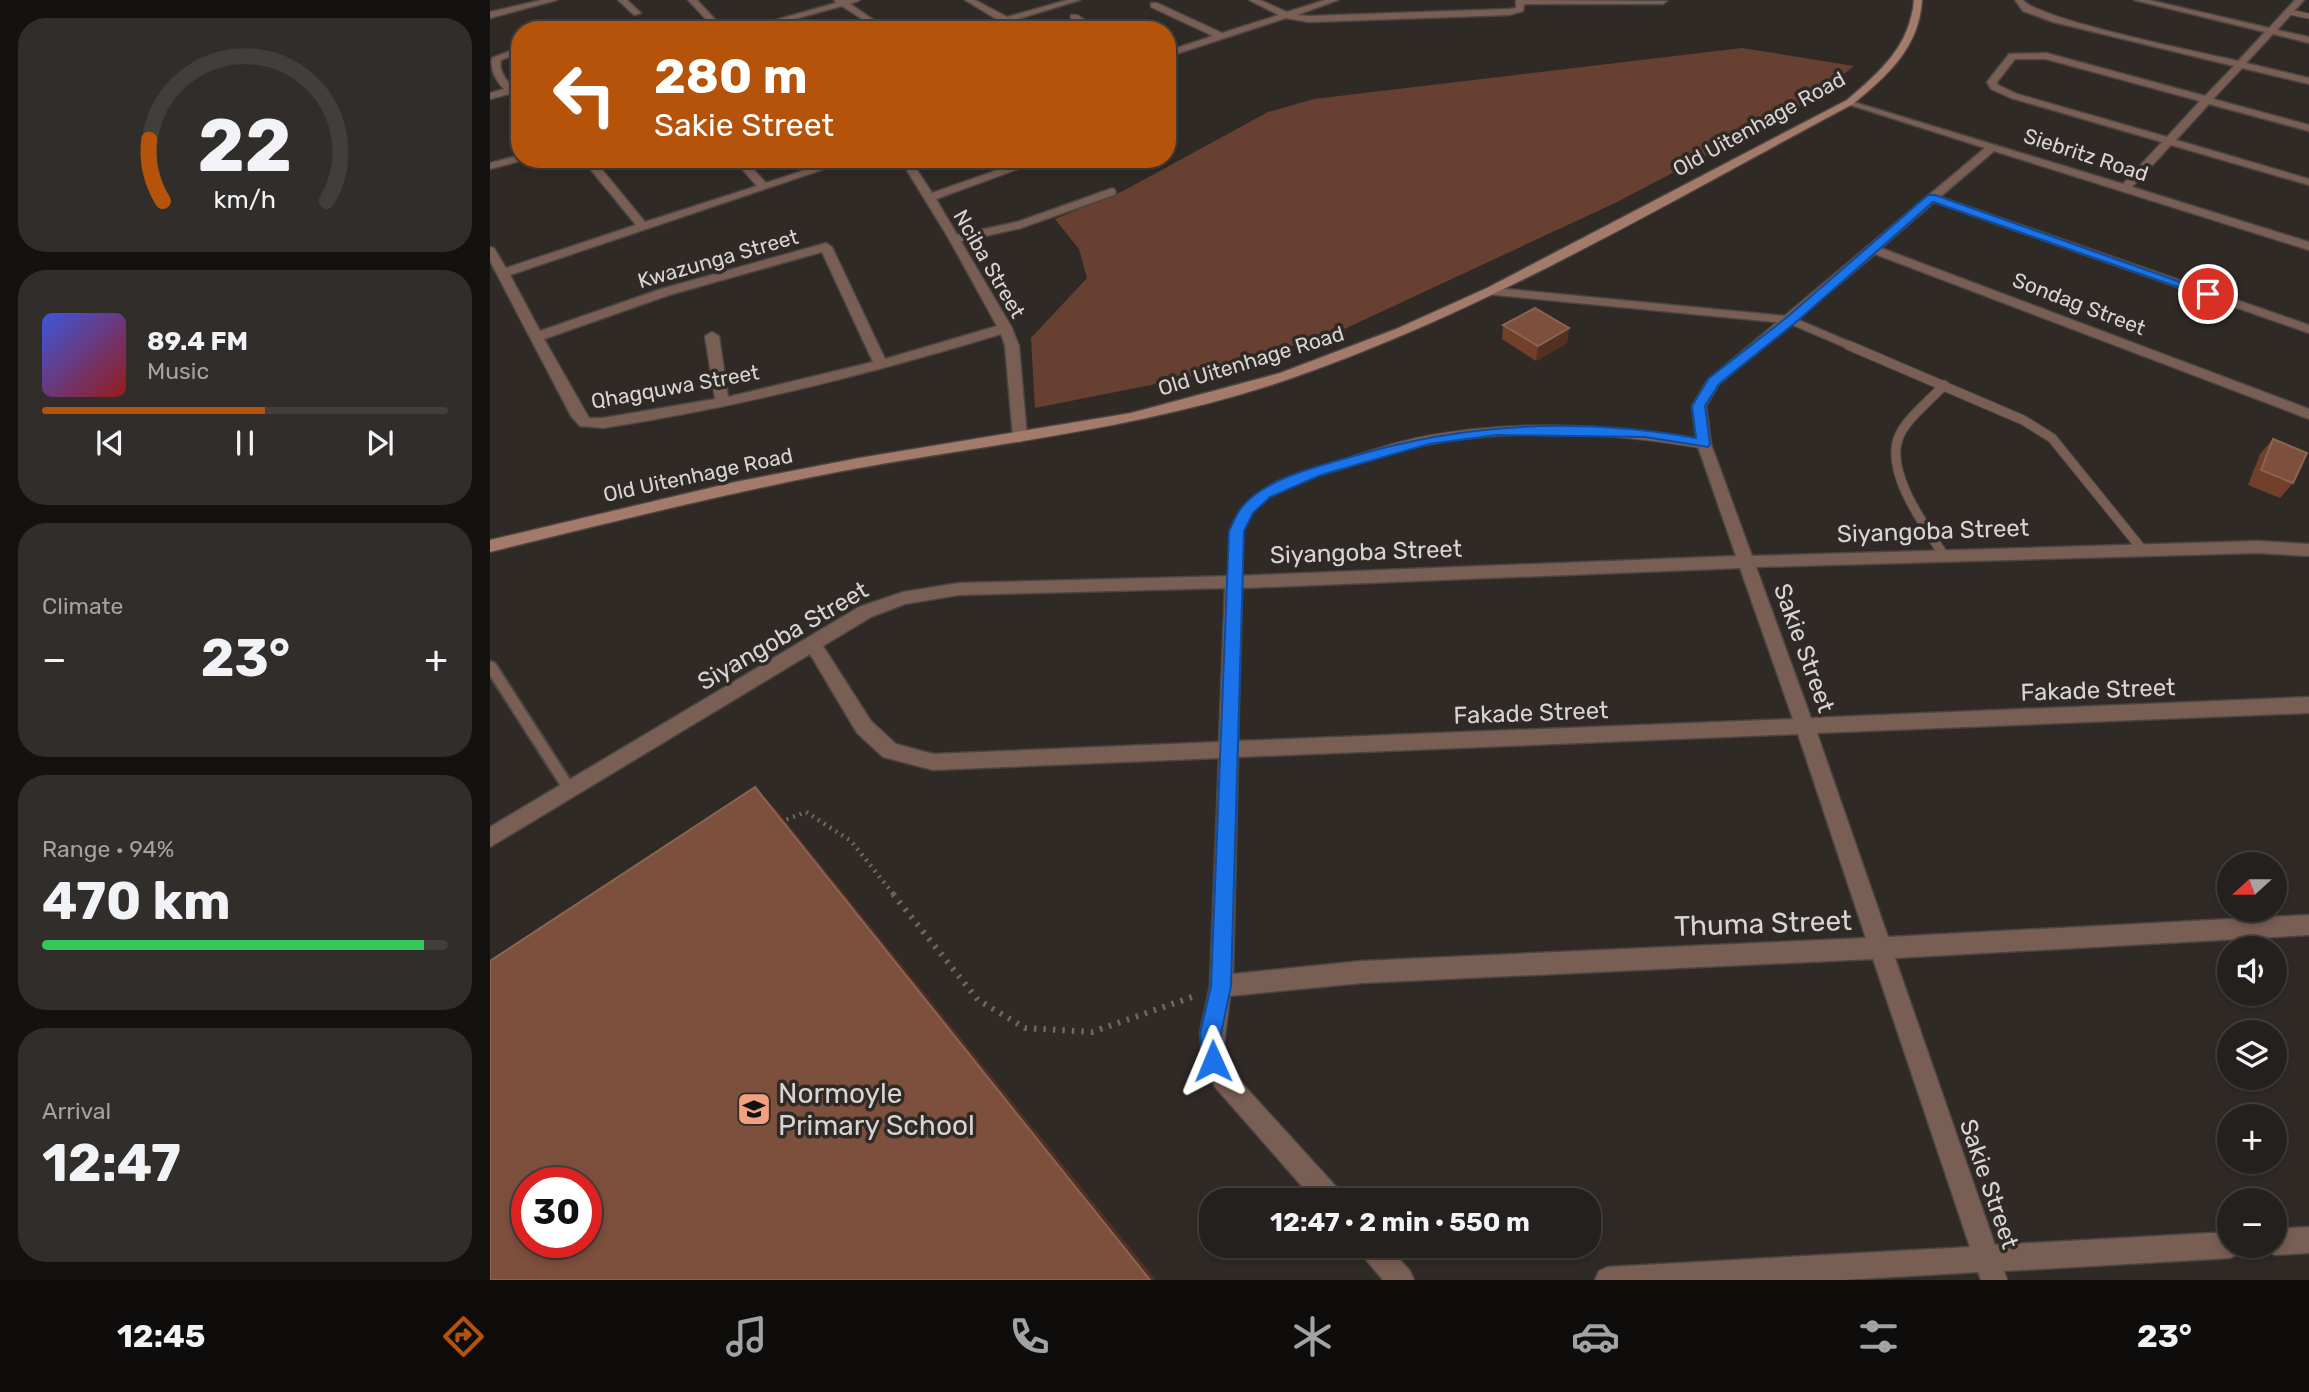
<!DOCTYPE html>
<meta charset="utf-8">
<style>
:root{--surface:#24201d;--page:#302d2a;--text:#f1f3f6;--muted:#a3a3a4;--line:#413e3b;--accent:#b45309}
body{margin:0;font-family:Rubik,sans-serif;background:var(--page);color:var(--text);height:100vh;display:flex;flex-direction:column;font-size:26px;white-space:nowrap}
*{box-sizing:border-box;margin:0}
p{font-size:23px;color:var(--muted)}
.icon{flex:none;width:38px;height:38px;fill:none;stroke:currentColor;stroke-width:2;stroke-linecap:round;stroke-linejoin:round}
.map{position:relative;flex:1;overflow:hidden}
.panel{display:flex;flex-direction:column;gap:18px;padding:18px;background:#141210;width:490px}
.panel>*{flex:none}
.hud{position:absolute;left:21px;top:21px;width:665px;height:147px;border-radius:28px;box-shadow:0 4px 10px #0003,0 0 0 2px var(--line);background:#b45309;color:#fff;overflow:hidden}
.needle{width:46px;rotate:249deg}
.controls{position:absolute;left:1727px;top:852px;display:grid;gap:14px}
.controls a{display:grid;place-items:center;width:70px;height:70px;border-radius:50%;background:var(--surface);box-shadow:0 4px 10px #0003,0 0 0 2px var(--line);font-size:35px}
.speed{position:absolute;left:21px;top:1167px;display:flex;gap:14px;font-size:35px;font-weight:700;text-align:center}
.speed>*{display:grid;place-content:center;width:91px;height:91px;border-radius:50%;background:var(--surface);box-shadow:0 4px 10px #0003,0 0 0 2px var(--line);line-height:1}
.speed .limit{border:10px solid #d22;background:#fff;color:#111}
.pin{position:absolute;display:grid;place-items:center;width:60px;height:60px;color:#fff;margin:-30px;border:4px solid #fff;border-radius:50%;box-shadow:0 2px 7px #0007}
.me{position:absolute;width:77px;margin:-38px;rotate:359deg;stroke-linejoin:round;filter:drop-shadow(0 0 5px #0008)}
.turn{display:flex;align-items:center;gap:24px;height:147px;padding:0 28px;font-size:32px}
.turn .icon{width:91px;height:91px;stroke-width:2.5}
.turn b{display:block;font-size:49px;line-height:60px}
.big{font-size:52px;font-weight:700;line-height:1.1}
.panel .card{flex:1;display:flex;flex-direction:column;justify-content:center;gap:10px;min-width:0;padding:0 24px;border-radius:28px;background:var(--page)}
.panel .dial{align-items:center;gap:0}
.dial svg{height:182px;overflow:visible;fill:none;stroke:var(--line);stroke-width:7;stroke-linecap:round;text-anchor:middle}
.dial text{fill:var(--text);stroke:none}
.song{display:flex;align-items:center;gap:21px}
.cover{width:84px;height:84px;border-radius:10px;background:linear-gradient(135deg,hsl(230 70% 55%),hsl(0 70% 35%))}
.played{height:7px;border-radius:4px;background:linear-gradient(90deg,var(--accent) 55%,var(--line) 55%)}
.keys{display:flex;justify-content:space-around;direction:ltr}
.heat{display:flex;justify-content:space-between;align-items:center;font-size:38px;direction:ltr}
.charge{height:10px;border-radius:5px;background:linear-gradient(90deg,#34c759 94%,var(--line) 0)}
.trip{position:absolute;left:709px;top:1188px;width:402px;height:70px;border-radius:28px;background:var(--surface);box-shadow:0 4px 10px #0003,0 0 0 2px var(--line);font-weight:700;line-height:70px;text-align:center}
.tabs{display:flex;height:112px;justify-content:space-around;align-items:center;background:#0e0d0c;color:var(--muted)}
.tabs .icon{width:49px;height:49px}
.tabs .selected{color:var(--accent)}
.tabs b{font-size:32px;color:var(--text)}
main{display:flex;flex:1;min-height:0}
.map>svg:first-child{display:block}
.green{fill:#684031}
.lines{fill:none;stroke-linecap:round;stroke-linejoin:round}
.lane-far3-casing{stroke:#4b4543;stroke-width:7}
.lane-far2-casing{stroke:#4b4543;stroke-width:10}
.lane-far1-casing{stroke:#4b4543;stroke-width:11}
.lane-casing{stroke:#4b4543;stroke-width:15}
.street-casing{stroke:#4b4543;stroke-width:3}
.secondary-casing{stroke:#4b4543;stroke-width:3}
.path-far1{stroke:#6d6866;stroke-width:4.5;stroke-dasharray:2 5;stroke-linecap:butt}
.path{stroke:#6d6866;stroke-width:6;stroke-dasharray:2.5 7;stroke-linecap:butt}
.lane-far3{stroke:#795e54;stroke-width:5}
.lane-far2{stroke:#795e54;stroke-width:7}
.lane-far1{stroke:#795e54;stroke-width:9}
.lane{stroke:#795e54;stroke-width:11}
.street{fill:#795e54;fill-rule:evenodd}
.secondary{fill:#a47a6a;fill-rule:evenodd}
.wall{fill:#723f2b}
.shaded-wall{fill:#533022}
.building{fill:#7d4f3d;stroke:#8b6454;stroke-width:2;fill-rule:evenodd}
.route{fill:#1a73e8;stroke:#114b97;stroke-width:2}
.labels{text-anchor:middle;stroke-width:7;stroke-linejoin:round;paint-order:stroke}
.far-street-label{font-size:21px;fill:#d8d4d3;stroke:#302a27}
.street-label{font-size:24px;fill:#d8d4d3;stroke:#302a27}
.near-street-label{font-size:28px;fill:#d8d4d3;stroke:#302a27}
.near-poi-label{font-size:28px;fill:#d8d4d3;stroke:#302a27;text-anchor:start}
</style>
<main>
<section class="panel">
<div class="card dial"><svg viewBox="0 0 100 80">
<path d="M14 69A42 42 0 1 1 86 69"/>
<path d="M14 69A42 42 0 0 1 8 42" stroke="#b45309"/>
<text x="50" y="56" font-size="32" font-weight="700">22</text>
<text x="50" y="72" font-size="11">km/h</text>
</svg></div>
<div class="card">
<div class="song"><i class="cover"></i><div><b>89.4 FM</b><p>Music</p></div></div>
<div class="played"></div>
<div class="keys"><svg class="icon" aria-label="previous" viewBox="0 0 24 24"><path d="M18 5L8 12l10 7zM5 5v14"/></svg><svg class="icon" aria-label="pause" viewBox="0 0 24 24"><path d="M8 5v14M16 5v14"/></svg><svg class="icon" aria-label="next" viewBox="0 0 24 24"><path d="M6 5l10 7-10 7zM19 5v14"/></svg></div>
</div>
<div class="card"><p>Climate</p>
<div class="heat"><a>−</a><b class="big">23°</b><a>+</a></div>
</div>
<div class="card"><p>Range · 94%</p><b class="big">470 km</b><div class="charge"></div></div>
<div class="card"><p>Arrival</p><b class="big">12:47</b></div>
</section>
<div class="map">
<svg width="1819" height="1280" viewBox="0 0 1819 1280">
<rect width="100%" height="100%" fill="#302a27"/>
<polygon class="green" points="1252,48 1364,66 1322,100 1125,203 850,331 706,376 545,408 541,338 597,278 589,249 565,219 633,191 778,112 824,99"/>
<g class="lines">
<g class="lane-far3-casing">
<polyline id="lane-far3" points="1799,12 1819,16"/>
</g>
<g class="lane-far2-casing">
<g id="lane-far2">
<polyline points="465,239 529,225 622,192"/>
<polyline points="1001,291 1300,320 1363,347"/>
</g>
</g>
<g class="lane-far1-casing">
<g id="lane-far1">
<polyline points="1358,345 1533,420 1562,438 1651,548"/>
<path d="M1453,554C1435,526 1396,474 1408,439C1415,419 1440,401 1454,385"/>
<path d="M744,582C745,559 742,530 757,510C778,483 816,475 847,466C877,456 907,446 939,440C1031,423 1122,428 1214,444"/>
</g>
</g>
<g class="lane-casing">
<polyline id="lane" points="1,667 80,790"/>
</g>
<g class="street-casing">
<g id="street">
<polygon points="52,0 67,0 0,18 0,12"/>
<polygon points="128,0 137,0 151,13 144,15"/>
<polygon points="198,0 207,0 235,30 226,30"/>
<polygon points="344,0 370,0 360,4 399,30 389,30 352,6 265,30 250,30 346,3"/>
<polygon points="475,0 485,0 517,17 577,0 590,0 492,30 478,30 508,20"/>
<polygon points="759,0 770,0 797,12 835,0 848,0 807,15 819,16 1019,9 1026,8 1026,0 1177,1 1173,4 1034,4 1033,11 1019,15 819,22 796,18 677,57 677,51 723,36 661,7 661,3 667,3 732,33 789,15"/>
<path d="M1525,0H1533C1549,20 1713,53 1748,61L1775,32L1644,0H1659L1779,28L1805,0H1814L1787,30L1819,37V43L1783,34L1756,63L1819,78V84L1752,68L1723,99L1819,125V131L1719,104L1686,140L1819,179V185L1681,145L1642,187L1819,242V250L1504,151L1450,197L1819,325V333L1444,202L1391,248L1819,409V419L1385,254L1229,384L1216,406L1221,444L1262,556L1768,541L1819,544V556L1768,553L1266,567L1321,718L1819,697V713L1327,733L1398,937L1819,915V935L1405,958L1505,1245L1740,1232V1246H1753L1749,1254L1740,1258L1514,1271L1517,1280H1491L1488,1272L1353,1280H1105L1109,1271L1118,1267L1480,1247L1383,959L872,983L740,996L734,1044L741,1071L850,1191L854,1200H824L725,1087L712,1055L710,1033L720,986L729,758L443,770L393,757L367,733L320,654L0,847V827L369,607L413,592L469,583L744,576L1246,556L1207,444L1202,406L1217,381L1495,148L1357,104V100L1633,184L1672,142L1521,98L1501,89L1497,82L1519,54L1556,53L1715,96L1744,66L1563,22L1533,11ZM1525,59H1556L1710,101L1677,137L1527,94L1508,85L1507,82ZM1250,568L1303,719L748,741L752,588ZM735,588L729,742L443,754L406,744L381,721L333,646L381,617L415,604L469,595ZM1308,734L1376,938L872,961L743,974L748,757Z"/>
<polygon points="581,15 587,15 611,30 600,30 581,19"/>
<path d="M30,47V53L11,60C8,70 16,80 23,87L30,85V91L0,99V93L14,89C6,81 0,70 2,58Z"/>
<polygon points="30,155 30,159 34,160 0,169 0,163"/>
<path d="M243,159H254L276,183L348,159H364L20,275L50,331L171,289L336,243L342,247L395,359L507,326L459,239L410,159H420L442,193L539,159H555L446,199L522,328L529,346L537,437L535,440L530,442L523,437L515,346L511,334C380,374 249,407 113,428L90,426L81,416L0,261V247L4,248L16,268L146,225L101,170V166H109L155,222L267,186ZM332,252L383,362L238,397L229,336L222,332L215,336L225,399L113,418H99L54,339L179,295Z"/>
<polygon points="1819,1227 1819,1253 1785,1255 1776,1251 1774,1246 1785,1246 1785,1229"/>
<polygon points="868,1246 898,1246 920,1271 924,1280 893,1280 872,1255"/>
</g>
</g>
<g class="secondary-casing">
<path id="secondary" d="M1424,0H1432C1429,48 1398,75 1363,104C1180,201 999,310 802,378C662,427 514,442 369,468C244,491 122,522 0,552V540L245,482L369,458L641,413L790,373L906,329L997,288L1357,100C1390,72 1420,46 1424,0Z"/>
</g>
<polyline class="path-far1" points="290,822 316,812 361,841 405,896"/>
<polyline class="path" points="403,894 488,1000 535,1028 602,1032 705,996"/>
<use href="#lane-far3" class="lane-far3"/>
<use href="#lane-far2" class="lane-far2"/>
<use href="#lane-far1" class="lane-far1"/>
<use href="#lane" class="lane"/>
<use href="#street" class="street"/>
<use href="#secondary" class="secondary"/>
</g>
<g class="wall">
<polygon points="1013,325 1079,328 1077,343 1046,361 1012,339"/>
<polygon points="1783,439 1803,483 1790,498 1758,485 1770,454"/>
</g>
<g class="shaded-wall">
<polygon points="1079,328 1077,343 1046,361 1048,346"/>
<polygon points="265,787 289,813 666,1280 660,1280"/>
</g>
<g class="building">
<polygon points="1045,308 1079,328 1048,346 1013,325"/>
<polygon points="1783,439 1817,453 1803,483 1771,470"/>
<path d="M265,787L660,1280H0V961ZM37,1183H96V1242H37Z"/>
</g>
<path class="route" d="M1438,195H1445L1724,294L1714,296L1443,202L1305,323L1229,384L1215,406L1220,444L1218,447L1155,437L1007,435L939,444L831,475L780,497L763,513L754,531L741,986L731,1034L734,1061L730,1069L723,1072L715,1069L710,1034L721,986L739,531C743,523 746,514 752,507C773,480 825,467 857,458C971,423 1088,417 1206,438L1202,406L1219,378L1296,318Z"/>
<defs>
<g id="school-square" transform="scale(1.75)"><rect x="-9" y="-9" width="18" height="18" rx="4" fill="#f2a080" stroke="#302a27"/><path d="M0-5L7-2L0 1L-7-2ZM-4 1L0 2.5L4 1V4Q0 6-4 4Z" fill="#111"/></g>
</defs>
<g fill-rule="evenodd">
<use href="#school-square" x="264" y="1109"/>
</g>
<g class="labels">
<g class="far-street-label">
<text transform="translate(1269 124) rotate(-29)" y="7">Old Uitenhage Road</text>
<text transform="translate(1596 155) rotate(18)" y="7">Siebritz Road</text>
<text transform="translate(228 259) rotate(-16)" y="7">Kwazunga Street</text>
<text transform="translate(499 264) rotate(60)" y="7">Nciba Street</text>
<text transform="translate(1589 304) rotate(21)" y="7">Sondag Street</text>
<text transform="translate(761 361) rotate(-17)" y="7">Old Uitenhage Road</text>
<text transform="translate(185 387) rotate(-10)" y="7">Qhagquwa Street</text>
<text transform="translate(208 475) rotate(-12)" y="7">Old Uitenhage Road</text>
</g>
<g class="street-label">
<text transform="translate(1443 531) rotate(-2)" y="8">Siyangoba Street</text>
<text transform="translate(876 552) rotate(-2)" y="8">Siyangoba Street</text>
<text transform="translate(293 636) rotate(-30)" y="8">Siyangoba Street</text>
<text transform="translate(1314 648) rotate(70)" y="8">Sakie Street</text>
<text transform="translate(1608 690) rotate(-2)" y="8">Fakade Street</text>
<text transform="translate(1041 713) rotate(-2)" y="8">Fakade Street</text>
<text transform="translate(1499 1184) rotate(71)" y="8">Sakie Street</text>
</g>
<g class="near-street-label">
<text transform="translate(1273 923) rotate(-2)" y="10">Thuma Street</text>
</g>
<g class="near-poi-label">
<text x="288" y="1103">Normoyle<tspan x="288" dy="32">Primary School</tspan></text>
</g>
</g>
</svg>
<div class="controls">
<a><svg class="needle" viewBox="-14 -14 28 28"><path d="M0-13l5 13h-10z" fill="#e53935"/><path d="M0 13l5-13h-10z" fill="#a3a3a4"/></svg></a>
<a><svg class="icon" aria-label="sound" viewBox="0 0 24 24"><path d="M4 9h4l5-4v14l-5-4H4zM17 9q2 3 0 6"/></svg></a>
<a><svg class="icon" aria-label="layers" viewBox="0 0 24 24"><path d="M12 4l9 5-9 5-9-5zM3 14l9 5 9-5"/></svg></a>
<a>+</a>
<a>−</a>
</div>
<div class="speed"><div class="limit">30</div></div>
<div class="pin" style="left:1718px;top:294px;background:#d93025"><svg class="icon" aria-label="arrive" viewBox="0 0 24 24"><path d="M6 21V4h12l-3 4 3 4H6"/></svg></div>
<svg class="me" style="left:723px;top:1061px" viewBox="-20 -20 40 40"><path d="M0-17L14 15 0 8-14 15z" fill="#1a73e8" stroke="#fff" stroke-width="4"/></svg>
<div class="trip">12:47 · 2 min · 550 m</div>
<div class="hud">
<div class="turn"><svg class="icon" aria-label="left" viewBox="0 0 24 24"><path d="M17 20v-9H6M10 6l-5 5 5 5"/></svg><div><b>280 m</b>Sakie Street</div></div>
</div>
</div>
</main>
<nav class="tabs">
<b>12:45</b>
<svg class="icon selected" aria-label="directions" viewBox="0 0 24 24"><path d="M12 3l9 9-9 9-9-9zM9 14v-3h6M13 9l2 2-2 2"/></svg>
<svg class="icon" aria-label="music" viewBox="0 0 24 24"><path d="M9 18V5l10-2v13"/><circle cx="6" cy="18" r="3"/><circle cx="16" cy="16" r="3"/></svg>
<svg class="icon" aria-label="phone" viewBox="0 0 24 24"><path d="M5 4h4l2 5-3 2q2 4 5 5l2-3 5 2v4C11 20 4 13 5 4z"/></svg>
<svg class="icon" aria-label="climate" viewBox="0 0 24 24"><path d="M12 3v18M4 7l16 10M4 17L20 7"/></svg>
<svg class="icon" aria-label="car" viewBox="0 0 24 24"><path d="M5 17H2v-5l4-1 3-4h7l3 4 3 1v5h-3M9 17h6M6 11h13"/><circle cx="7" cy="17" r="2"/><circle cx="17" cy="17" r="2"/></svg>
<svg class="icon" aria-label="filters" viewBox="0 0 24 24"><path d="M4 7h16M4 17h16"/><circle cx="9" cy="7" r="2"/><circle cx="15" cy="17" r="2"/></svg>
<b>23°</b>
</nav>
